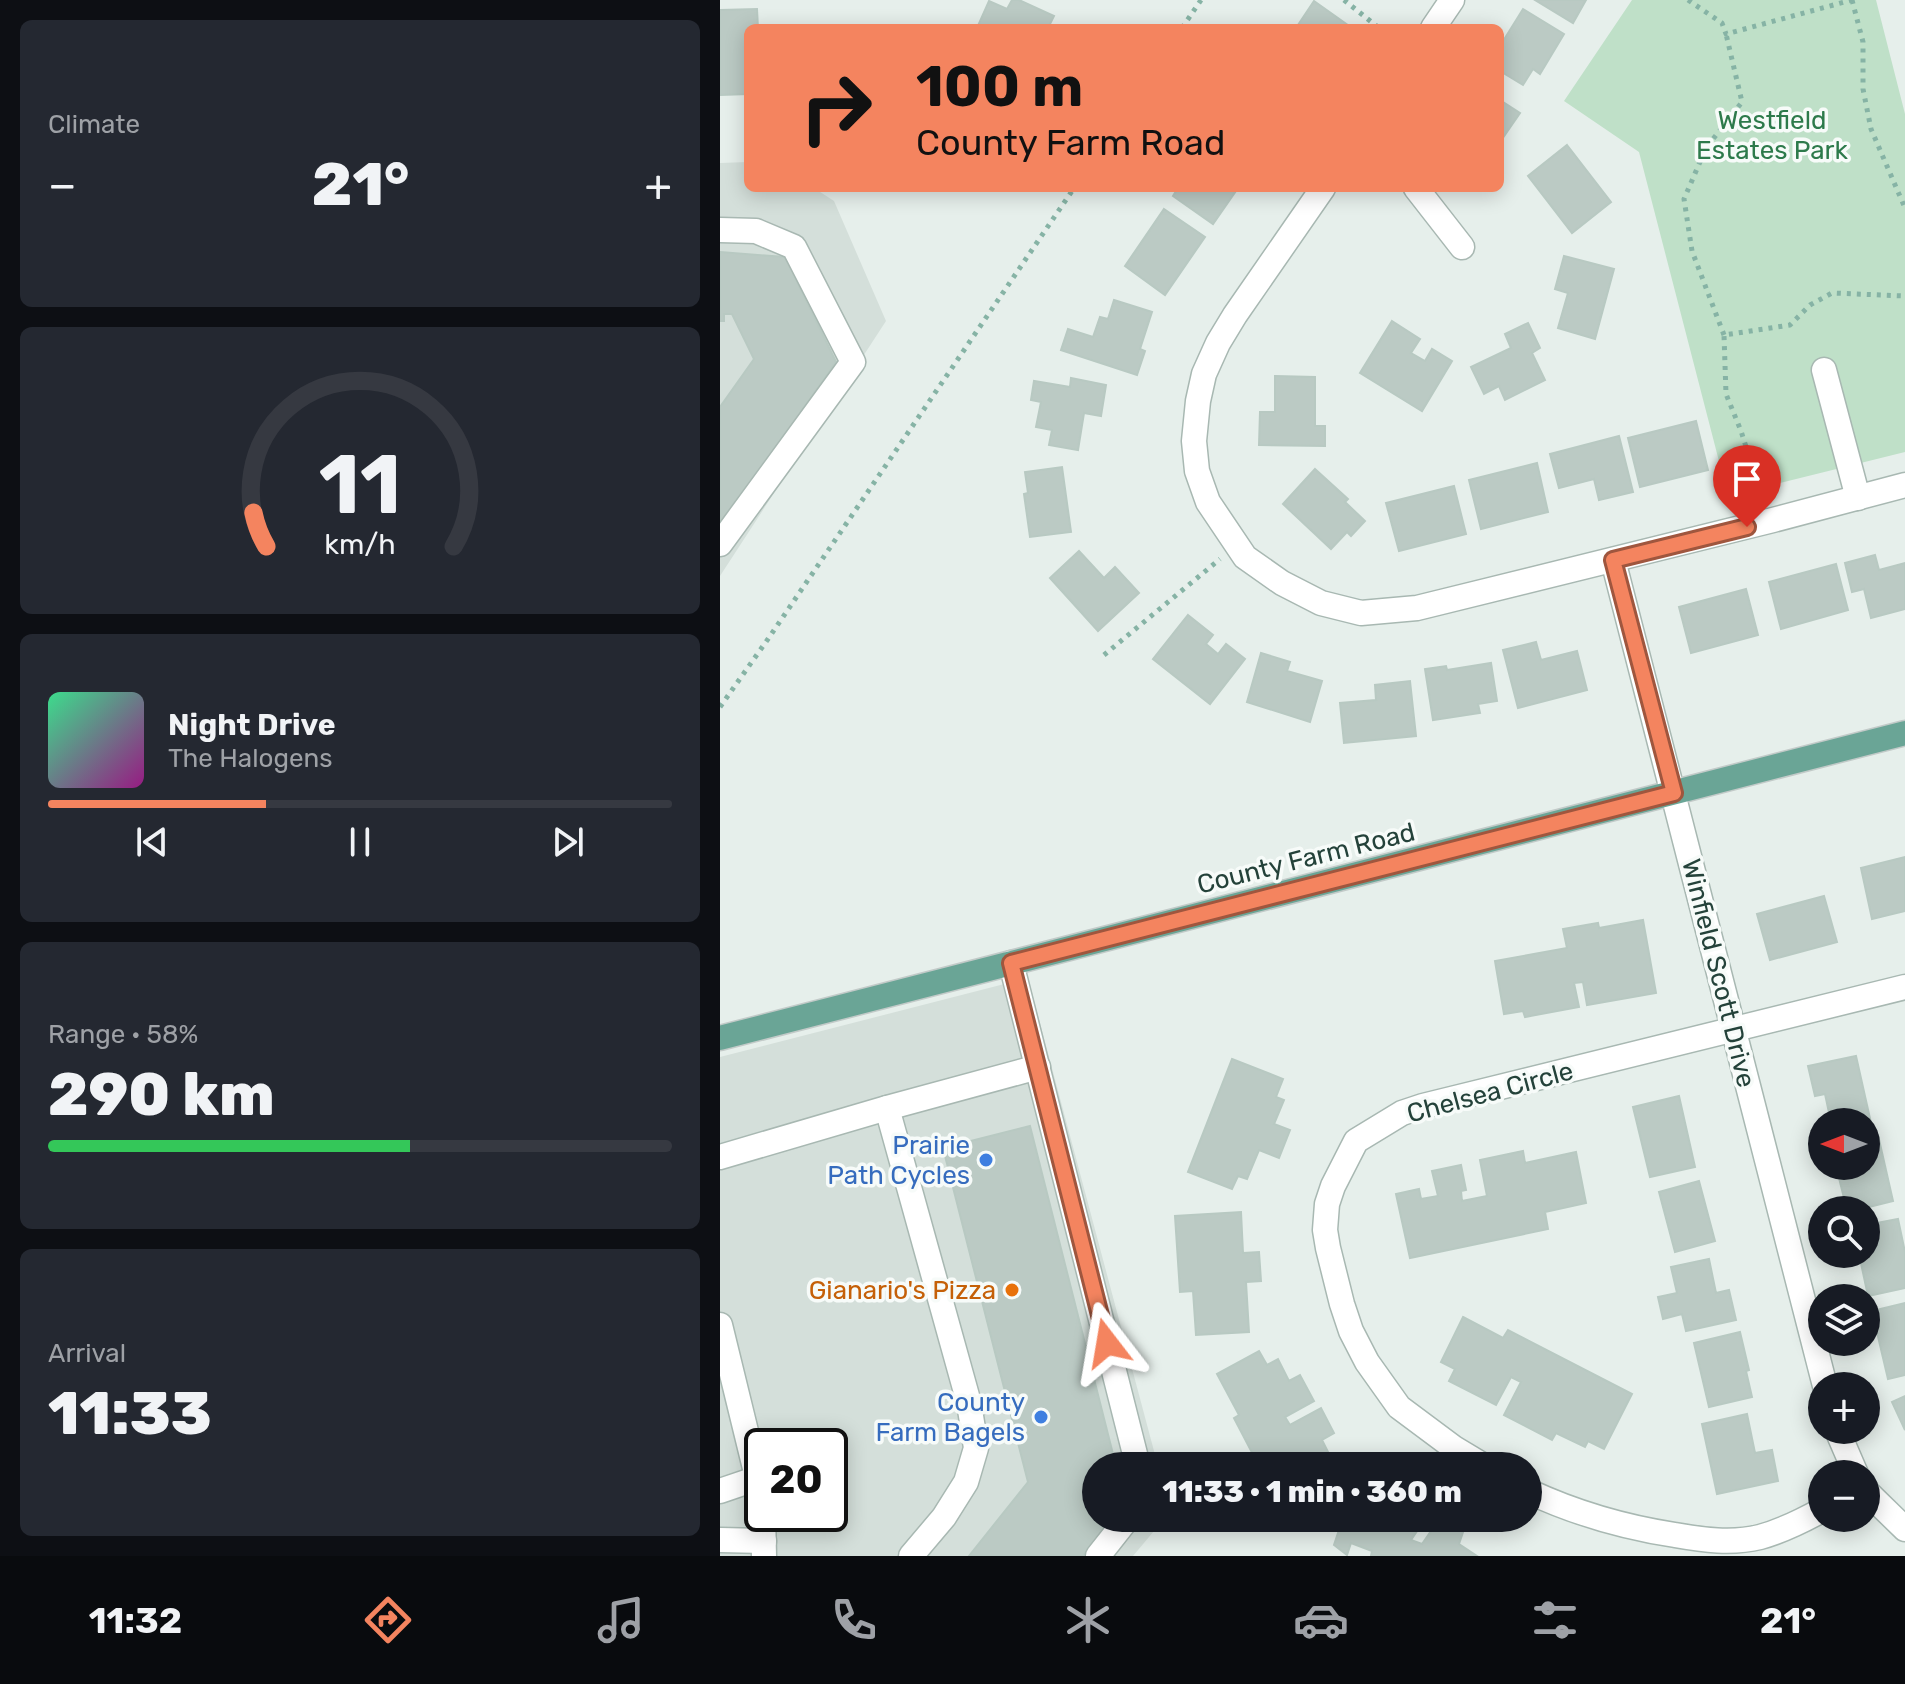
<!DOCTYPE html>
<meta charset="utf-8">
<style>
:root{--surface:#171b24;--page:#242831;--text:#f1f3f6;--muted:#9ea1a6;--line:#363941;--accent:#f4845f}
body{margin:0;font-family:Rubik,sans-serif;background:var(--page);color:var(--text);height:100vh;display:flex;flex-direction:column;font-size:30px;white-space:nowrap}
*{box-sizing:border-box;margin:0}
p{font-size:26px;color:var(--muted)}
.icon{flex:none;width:44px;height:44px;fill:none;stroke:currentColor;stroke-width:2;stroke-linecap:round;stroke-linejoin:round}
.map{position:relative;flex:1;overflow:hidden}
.drawer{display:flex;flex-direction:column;gap:20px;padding:20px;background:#0d0f14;width:720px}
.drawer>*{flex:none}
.top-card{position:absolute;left:24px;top:24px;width:760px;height:168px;border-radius:12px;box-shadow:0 4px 20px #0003;background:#f4845f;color:#111;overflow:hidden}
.needle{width:52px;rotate:270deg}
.controls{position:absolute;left:1088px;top:1108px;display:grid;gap:16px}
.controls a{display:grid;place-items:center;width:72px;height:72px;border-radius:50%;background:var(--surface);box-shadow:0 4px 20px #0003;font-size:40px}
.speed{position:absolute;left:24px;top:1428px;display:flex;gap:16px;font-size:40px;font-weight:700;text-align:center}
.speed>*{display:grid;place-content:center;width:104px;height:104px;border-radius:50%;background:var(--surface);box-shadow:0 4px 20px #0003;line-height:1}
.speed .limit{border:4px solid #111;border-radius:12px;background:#fff;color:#111}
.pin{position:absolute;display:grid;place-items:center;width:68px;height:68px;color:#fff;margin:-82px -34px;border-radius:50% 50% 50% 0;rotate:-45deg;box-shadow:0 0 8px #0007}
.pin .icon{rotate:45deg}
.me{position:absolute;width:88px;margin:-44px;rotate:346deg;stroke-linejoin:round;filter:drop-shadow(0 0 6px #0008)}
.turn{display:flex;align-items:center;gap:28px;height:168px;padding:0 40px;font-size:36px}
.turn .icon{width:104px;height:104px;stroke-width:2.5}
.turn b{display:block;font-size:56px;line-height:68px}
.big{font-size:60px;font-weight:800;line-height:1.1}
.drawer .widget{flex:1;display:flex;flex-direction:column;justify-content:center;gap:12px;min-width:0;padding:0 28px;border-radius:12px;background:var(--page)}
.drawer .dial{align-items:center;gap:0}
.dial svg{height:208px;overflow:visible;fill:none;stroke:var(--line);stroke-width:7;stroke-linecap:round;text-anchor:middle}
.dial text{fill:var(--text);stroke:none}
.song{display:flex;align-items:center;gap:24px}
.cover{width:96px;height:96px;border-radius:12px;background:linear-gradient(135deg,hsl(150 70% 55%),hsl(310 70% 35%))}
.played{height:8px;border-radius:4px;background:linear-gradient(90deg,var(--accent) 35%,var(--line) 35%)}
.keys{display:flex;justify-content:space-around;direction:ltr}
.heat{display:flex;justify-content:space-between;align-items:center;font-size:44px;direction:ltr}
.charge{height:12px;border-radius:6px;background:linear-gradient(90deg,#34c759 58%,var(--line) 0)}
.trip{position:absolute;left:362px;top:1452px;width:460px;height:80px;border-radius:40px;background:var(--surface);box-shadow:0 4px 20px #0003;font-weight:800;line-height:80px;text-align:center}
.tab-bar{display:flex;height:128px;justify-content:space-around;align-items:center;background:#090b0e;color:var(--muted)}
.tab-bar .icon{width:56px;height:56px}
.tab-bar .current{color:var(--accent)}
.tab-bar b{font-size:36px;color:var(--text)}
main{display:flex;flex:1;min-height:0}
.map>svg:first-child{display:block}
.built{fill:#d4dfda;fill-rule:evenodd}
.green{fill:#bfe0c8}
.building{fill:#bbcac4;stroke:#b8c9c2;stroke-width:2}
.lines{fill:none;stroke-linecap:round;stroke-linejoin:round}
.minor-casing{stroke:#a8b8b2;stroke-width:27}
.major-casing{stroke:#c2cac8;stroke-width:27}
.path{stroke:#86b3a5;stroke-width:5;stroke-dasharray:4 6;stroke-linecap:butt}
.minor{stroke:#fff;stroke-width:24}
.major{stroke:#6aa596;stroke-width:24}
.route-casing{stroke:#9f563e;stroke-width:20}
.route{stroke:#f4845f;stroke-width:14}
.shop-dot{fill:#3f7fe0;stroke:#f7fbf9;stroke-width:3}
.food-dot{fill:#e8710a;stroke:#f7fbf9;stroke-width:3}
.labels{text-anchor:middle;stroke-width:7;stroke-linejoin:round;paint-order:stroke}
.park-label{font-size:26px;fill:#2d7a4b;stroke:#f7fbf9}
.street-label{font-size:26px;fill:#24423a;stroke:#f7fbf9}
.shop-label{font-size:26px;fill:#366cbe;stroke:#f7fbf9;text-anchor:end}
.food-label{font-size:26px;fill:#c56008;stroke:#f7fbf9;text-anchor:end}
</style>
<main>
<section class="drawer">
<div class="widget"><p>Climate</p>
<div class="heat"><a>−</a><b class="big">21°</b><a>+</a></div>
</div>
<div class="widget dial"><svg viewBox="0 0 100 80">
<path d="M14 69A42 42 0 1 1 86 69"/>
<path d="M14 69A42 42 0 0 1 9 56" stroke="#f4845f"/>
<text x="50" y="56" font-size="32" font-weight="700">11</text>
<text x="50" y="72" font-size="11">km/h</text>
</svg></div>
<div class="widget">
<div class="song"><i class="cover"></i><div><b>Night Drive</b><p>The Halogens</p></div></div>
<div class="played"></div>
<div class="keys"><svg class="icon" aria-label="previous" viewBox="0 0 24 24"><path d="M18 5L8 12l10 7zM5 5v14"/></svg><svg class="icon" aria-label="pause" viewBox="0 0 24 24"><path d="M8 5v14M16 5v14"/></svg><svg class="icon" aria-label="next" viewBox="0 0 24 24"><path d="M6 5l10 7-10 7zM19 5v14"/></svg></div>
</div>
<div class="widget"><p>Range · 58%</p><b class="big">290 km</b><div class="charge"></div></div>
<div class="widget"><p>Arrival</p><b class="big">11:33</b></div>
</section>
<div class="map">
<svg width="1185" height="1556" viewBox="0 0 1185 1556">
<rect width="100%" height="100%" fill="#e6efeb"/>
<g class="built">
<polygon points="28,162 28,188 94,188 114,201 166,321 0,576 0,163"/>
<path d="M308,978L438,1466H376V1518H445L413,1556H0V1057ZM42,1446H110V1514H42Z"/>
</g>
<polygon class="green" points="912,0 1156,0 1185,114 1185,452 1008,496 919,152 844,101"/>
<g class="building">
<polygon points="292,0 299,0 334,16 328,28 257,28 269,1 287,9"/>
<polygon points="815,0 866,0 853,23"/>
<polygon points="594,1 632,28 576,28"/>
<polygon points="37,9 38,28 28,28 28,94 0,95 0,10"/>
<polygon points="803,9 844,34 820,74 813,69 803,85 780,71 780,46"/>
<polygon points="780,100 800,113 780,142"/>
<polygon points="847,145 891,202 852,233 808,176"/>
<polygon points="458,188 518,188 493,224 453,196"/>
<polygon points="444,209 485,237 445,295 405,266"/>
<polygon points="0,252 65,257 116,362 0,527 0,407 34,359 12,314 4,314 4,321 0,321"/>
<polygon points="844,256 894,269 875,339 838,328 848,293 835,289"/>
<polygon points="394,300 432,312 420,349 425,351 417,375 341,350 348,329 373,337 380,317 388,319"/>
<polygon points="672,321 700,339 691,353 705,361 712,349 732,361 702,411 640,373"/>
<polygon points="808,323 820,348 812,353 825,380 785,400 779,386 764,394 751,367 791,348 785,334"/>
<polygon points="555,376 595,377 595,426 605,426 605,446 539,445 540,412 555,412"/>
<polygon points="351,378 386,385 381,416 364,413 358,450 329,445 332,430 316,427 321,402 311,400 314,381 350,387"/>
<polygon points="976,421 988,470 920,487 908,438"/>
<polygon points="899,436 913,492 879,500 874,479 839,488 830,454"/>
<polygon points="817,463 828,512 761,529 749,480"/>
<polygon points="342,467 351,532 310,537 304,494 308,493 305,472"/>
<polygon points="595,469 628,499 625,502 645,521 631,536 627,532 611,549 563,504"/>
<polygon points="734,486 746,534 679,551 666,503"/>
<polygon points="359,551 384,578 395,567 419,593 378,631 330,578"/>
<polygon points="1155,555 1159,570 1185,563 1185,609 1151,618 1144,589 1132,592 1125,563"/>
<polygon points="1116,564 1128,610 1061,629 1049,582"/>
<polygon points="1026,589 1038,635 971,653 959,607"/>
<polygon points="468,615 493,635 486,644 498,654 506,644 525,659 490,704 433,659"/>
<polygon points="816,642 821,660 857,651 867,690 798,708 783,650"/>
<polygon points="541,653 570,662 567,671 602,681 590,722 527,702"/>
<polygon points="771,663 777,701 758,704 760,713 713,720 705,669 726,666 727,670"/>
<polygon points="690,681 696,736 624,743 620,703 656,700 655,685"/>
<polygon points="1185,857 1185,911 1152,919 1141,868"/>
<polygon points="1104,896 1117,942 1050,960 1037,914"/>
<polygon points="923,920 936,993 867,1005 863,982 854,983 859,1007 805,1017 803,1011 784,1014 775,961 847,948 843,929 878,923 879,928"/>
<polygon points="1136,1056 1151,1123 1111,1122 1105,1094 1095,1096 1088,1066"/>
<polygon points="512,1059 563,1079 556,1097 564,1100 554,1124 570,1130 559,1158 539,1150 527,1179 518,1176 512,1189 468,1172"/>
<polygon points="959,1096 975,1167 930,1177 913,1107"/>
<polygon points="310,1126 396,1466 376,1466 376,1518 393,1518 363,1556 249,1556 308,1482 223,1148"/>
<polygon points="1158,1135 1173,1201 1137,1210 1127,1210 1116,1166 1146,1166 1146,1138"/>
<polygon points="803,1151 805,1163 856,1152 866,1203 825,1212 828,1229 690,1258 676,1194 699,1189 701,1199 718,1196 712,1171 741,1165 746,1190 741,1191 742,1201 767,1196 760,1160"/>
<polygon points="979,1181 995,1241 955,1252 939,1192"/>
<polygon points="521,1212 523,1253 539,1252 541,1281 526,1282 529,1332 476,1335 473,1291 460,1292 455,1216"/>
<polygon points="1178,1219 1185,1252 1185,1288 1148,1296 1139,1254 1146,1254 1146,1225"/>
<polygon points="989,1259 996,1293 1009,1290 1016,1320 966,1331 962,1314 943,1319 938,1297 957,1293 951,1267"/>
<polygon points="1185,1303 1185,1375 1168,1379 1152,1311"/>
<polygon points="743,1317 783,1338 788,1330 912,1394 884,1449 868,1441 865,1447 836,1433 832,1440 784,1415 801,1382 791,1377 776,1405 729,1381 735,1369 721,1362"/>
<polygon points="1020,1332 1029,1370 1026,1371 1032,1397 989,1407 974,1343"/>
<polygon points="539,1351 547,1365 558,1359 569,1381 580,1375 594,1401 565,1417 570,1425 601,1408 614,1433 602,1440 615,1466 539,1466 514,1418 519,1415 497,1374"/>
<polygon points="1185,1396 1185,1430 1172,1402"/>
<polygon points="1027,1414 1035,1453 1052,1450 1058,1481 997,1494 982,1424"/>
<polygon points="623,1518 706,1518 691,1540 702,1544 720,1518 724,1518 743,1532 739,1544 757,1556 651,1556 652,1551 631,1543 627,1555 614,1545"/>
</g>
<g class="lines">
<g class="minor-casing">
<g id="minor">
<polyline points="713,28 732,0"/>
<polyline points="603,188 515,315 498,343 484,374 478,401 474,441 477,471 488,502 525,557 562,583 601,603 641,613 697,608 1053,520 1185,485"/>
<polyline points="696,188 742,247"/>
<polyline points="0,230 36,231 74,247 133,362 0,544"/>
<polyline points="1104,370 1138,498"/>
<polyline points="893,560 1105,1386"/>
<polyline points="291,963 418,1466"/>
<polyline points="167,1108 249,1403 256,1448 246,1482 224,1517 191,1556"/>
<polyline points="0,1157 167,1108 318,1067"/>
<polyline points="0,1325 42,1497"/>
<polyline points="1117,1430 1136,1474"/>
<polyline points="764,1466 734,1448 679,1407 647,1362 631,1331 622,1304 608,1248 605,1230 607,1204 613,1186 636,1141 682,1113 703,1106 1185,987"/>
<polyline points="0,1491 38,1478"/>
<path d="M808,1491C855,1513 903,1527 955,1535C983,1540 1012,1544 1040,1537C1062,1531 1082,1521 1102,1510"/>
<polyline points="1146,1491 1185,1529"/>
<polyline points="43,1514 44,1556"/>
<polyline points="0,1540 44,1541"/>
<polyline points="378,1556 408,1518"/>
</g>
</g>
<g class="major-casing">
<polyline id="major" points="0,1038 1185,733"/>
</g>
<g class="path">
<polyline points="624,0 659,28"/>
<polyline points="968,0 1002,23 1006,34 1132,0"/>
<polyline points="1132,0 1143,42 1143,89 1151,129 1185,208"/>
<polyline points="462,28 481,0"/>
<polyline points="1004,335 972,251 964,199 986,148 1022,102 1006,34"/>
<polyline points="1041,494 1021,431 1006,394 1004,335 1070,325 1090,305 1112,293 1185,296"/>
<polyline points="384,655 500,559"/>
<polyline points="0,707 48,639 354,188"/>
</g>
<use href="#minor" class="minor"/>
<use href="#major" class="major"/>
</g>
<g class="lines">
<g class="route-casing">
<polyline id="route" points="387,1343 291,963 954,793 893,560 1027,527"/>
</g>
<use href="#route" class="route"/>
</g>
<g class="shop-dot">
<circle cx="266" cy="1160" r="8"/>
<circle cx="321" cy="1417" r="8"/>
</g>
<circle class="food-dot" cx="292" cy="1290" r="8"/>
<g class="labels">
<g class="park-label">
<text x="1052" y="129">Westfield<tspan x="1052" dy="30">Estates Park</tspan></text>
</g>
<g class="street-label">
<text transform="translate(586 858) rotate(-14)" y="9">County Farm Road</text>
<text transform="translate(999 973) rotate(76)" y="9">Winfield Scott Drive</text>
<text transform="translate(770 1092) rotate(-15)" y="9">Chelsea Circle</text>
</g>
<g class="shop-label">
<text x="250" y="1154">Prairie<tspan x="250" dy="30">Path Cycles</tspan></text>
<text x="305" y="1411">County<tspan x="305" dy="30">Farm Bagels</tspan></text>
</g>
<g class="food-label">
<text x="276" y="1299">Gianario's Pizza</text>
</g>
</g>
</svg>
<div class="controls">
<a><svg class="needle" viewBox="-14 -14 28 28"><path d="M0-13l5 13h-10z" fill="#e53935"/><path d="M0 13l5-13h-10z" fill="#9ea1a6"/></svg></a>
<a><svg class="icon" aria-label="search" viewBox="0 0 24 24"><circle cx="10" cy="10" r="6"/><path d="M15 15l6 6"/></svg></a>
<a><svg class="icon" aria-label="layers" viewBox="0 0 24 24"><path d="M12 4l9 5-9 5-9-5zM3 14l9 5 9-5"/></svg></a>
<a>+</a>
<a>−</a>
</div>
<div class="speed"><div class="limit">20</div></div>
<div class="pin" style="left:1027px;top:527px;background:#d93025"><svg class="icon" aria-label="arrive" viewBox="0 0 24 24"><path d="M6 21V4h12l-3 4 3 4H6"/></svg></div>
<svg class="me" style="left:387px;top:1343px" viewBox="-20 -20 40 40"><path d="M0-17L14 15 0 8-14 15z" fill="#f4845f" stroke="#fff" stroke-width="4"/></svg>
<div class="trip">11:33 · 1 min · 360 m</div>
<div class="top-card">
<div class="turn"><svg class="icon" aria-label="right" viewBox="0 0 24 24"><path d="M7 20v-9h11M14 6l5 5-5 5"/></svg><div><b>100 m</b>County Farm Road</div></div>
</div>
</div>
</main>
<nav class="tab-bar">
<b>11:32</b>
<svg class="icon current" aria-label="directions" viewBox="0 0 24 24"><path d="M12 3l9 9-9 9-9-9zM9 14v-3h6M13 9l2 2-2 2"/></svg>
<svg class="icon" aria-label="music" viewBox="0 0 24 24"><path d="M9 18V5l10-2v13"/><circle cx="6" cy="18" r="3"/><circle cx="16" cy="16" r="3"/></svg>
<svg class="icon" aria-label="phone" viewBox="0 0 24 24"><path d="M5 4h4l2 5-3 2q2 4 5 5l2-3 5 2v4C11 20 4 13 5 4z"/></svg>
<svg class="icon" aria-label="climate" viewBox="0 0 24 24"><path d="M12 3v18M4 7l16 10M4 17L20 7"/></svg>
<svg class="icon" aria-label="car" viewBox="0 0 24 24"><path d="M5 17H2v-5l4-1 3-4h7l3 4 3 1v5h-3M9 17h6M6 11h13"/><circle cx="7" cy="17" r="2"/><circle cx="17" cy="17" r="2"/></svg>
<svg class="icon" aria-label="filters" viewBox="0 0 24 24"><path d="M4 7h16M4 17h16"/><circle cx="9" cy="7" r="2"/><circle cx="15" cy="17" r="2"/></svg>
<b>21°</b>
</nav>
